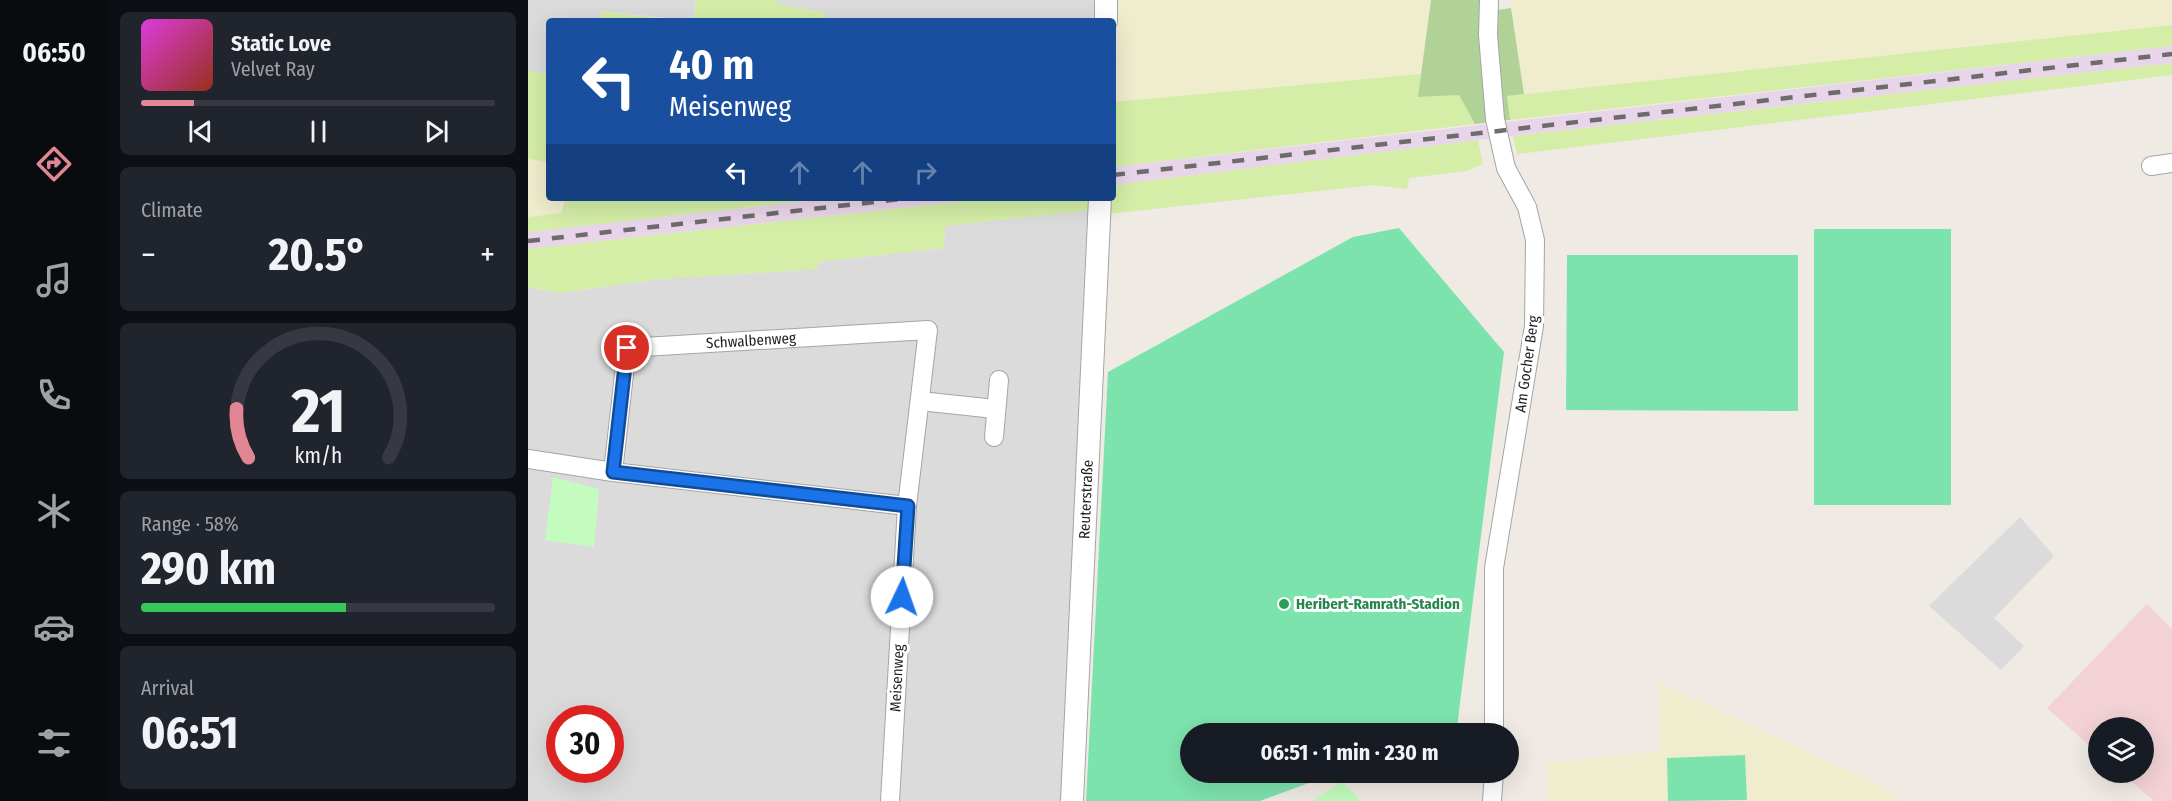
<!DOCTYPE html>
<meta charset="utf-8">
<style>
:root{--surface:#171b24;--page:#20242c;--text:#f1f3f6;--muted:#9ea1a6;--line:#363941;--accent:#e18695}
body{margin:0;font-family:"Fira Sans Condensed",sans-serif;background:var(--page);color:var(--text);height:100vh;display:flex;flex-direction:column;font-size:22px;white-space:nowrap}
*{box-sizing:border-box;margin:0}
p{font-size:20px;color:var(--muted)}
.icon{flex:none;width:33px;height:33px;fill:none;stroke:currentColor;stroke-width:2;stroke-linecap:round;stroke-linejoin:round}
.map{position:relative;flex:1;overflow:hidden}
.side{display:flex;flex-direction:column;gap:12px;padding:12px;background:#0d0f14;width:420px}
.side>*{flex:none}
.banner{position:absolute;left:18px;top:18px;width:570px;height:183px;border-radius:6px;box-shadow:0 6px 24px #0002;background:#1a4fa0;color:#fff;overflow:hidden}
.fabs{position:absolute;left:1560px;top:717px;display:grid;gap:12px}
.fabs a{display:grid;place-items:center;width:66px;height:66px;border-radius:50%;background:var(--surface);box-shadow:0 6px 24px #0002;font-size:30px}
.speed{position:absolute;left:18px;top:705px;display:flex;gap:12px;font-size:30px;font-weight:700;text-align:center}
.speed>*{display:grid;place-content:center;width:78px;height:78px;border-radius:50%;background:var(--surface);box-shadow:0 6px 24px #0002;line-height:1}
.speed .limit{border:9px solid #d22;background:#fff;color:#111}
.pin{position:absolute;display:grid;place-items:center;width:51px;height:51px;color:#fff;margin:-26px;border:3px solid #fff;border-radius:50%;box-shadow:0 2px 6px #0007}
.me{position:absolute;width:66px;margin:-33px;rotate:3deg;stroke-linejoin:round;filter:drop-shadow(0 0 4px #0008)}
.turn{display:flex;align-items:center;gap:21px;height:126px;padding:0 24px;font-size:27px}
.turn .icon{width:78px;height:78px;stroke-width:2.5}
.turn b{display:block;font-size:42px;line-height:51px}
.lanes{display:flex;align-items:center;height:57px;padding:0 24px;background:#0003;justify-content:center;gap:30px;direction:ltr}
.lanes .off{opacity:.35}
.big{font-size:45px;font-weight:700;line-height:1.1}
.side .tile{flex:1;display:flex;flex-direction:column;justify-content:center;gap:9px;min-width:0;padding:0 21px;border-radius:9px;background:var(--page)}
.side .dial{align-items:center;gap:0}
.dial svg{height:156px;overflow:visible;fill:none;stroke:var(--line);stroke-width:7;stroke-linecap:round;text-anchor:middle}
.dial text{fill:var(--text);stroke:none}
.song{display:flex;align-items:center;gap:18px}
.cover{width:72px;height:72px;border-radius:9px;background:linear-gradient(135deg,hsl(300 70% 55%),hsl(10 70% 35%))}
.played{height:6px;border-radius:3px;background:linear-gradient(90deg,var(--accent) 15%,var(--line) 15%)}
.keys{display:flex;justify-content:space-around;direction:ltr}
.heat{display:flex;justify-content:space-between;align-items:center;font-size:33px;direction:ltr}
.charge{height:9px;border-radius:4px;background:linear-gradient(90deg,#34c759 58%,var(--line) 0)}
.trip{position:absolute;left:652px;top:723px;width:339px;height:60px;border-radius:30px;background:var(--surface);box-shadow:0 6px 24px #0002;font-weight:700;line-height:60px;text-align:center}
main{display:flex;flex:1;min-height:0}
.menu{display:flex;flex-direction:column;width:108px;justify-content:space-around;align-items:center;background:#090b0e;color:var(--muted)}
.menu .icon{width:42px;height:42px}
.menu .active{color:var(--accent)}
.menu b{font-size:27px;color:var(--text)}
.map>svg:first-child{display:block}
.residential{fill:#dcdbdb;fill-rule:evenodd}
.commercial{fill:#f2d2d5}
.industrial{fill:#e9d5e9}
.farmland{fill:#f0edce}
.grass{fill:#d4eda7}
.forest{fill:#b0d296}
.park{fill:#c3fcbe}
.pitch{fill:#7de3ad}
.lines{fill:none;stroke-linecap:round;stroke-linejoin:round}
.minor-casing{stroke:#a5a5a5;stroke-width:20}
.tertiary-casing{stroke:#a5a5a5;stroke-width:24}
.minor{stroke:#fff;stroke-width:18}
.tertiary{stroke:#fff;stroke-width:22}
.rail{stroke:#6c6c6c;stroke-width:4.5;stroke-dasharray:12 12;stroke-linecap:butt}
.route-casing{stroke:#114b97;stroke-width:15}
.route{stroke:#1a73e8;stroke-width:10}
.leisure-dot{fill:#2e9e5b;stroke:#fff;stroke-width:2}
.labels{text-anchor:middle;stroke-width:6;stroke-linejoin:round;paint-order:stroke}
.street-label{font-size:15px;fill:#1e1e1e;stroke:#fff}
.leisure-label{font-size:15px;font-weight:bold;fill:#27864d;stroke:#fff;text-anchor:start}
</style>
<main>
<nav class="menu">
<b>06:50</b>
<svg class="icon active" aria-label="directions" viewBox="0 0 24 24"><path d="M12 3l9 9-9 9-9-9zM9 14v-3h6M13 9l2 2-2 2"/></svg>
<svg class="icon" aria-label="music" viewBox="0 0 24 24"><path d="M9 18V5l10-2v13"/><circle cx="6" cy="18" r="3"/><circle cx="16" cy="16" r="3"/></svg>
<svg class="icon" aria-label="phone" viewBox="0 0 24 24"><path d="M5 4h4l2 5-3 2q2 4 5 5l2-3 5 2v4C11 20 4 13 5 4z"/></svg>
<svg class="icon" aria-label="climate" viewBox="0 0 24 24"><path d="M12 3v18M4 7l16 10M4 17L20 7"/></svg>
<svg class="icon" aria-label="car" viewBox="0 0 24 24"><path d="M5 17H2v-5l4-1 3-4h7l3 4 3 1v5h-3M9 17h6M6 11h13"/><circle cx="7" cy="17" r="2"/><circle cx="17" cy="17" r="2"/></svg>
<svg class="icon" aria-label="filters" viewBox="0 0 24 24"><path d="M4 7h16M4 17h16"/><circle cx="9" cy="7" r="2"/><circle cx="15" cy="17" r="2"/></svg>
</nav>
<section class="side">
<div class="tile">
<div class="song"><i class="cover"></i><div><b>Static Love</b><p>Velvet Ray</p></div></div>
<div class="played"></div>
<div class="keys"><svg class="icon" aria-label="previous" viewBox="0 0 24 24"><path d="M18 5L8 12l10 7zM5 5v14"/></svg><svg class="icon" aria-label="pause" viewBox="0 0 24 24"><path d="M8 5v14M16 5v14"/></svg><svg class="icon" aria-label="next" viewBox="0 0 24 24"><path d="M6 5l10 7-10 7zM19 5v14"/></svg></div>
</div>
<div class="tile"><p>Climate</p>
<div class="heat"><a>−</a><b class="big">20.5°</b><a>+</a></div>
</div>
<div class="tile dial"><svg viewBox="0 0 100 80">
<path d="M14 69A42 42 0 1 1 86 69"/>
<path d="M14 69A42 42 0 0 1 8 44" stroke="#e18695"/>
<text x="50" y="56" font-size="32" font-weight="700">21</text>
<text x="50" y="72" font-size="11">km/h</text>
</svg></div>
<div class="tile"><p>Range · 58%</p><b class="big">290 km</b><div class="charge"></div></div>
<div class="tile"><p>Arrival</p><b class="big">06:51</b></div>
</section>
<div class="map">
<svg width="1644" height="801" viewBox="0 0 1644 801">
<rect width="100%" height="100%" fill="#f0eae4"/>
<g class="residential">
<polygon points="0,0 168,0 165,21 73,11 72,21 21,21 21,74 0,71"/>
<polygon points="247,0 564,0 569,1 572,21 297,21 297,13 249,4"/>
<path d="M563,210L537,801H0V287L31,293L133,279L290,269V262L416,248L417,226ZM32,718H82V770H32Z"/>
<polygon points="1492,517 1526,556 1466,618 1496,646 1473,670 1401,606"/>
</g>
<polygon class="commercial" points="1619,604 1644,629 1644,801 1626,801 1593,773 1616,772 1616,728 1570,728 1570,753 1519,708"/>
<g class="industrial">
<polygon points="1644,46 1644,63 974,137 585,185 585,167"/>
<polygon points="307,198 464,198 0,249 0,232"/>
</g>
<g class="farmland">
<polygon points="591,0 903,0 893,74 586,102"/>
<polygon points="982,0 1644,0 1644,25 996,94"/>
<polygon points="0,159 21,162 21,198 37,198 34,213 0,217"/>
<polygon points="1130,682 1360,789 1371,801 1019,801 1018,763 1132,751"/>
</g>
<g class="grass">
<polygon points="168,0 247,0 250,4 297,13 297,21 165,21"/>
<polygon points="73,11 152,21 72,21"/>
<polygon points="1644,25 1644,46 982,120 979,96"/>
<polygon points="1644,63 1644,75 989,154 985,136"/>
<polygon points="0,71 21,74 21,162 0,159"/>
<polygon points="893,74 890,97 931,95 947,124 585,167 586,102"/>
<polygon points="950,140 955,164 938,171 881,178 879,189 846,185 580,214 580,198 585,198 585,185"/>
<polygon points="37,198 307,198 0,232 0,217 34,213"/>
<polygon points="464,198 565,198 565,210 417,226 416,248 290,262 290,269 133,279 31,293 0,287 0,249"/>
</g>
<g class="forest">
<polygon points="903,0 958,0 964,122 947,124 931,95 890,97"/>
<polygon points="983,8 996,94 979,96 982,120 971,121 963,11"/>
</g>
<g class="park">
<polygon points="25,477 71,489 66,547 17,540"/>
<polygon points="814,781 833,801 784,801"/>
</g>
<g class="pitch">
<polygon points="871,228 976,352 929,727 911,734 663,734 663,772 808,773 732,801 558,801 580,372 825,237"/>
<rect x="1286" y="229" width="137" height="276"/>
<polygon points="1039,255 1270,255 1270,411 1038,410"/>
<polygon points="1217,755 1219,800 1140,801 1139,758"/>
</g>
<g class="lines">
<g class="minor-casing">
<g id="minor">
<polyline points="961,0 960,35 967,119 978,168 999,207 1007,240 1006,326 966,568 966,734"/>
<polyline points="1623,166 1644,163"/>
<polyline points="392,401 467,409"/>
<polyline points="466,437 471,380"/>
<polyline points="0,459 85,472 379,506"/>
<path id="s1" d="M85,472L99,348L400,330L379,506L362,801"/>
<polyline points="964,801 966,772"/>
</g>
</g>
<g class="tertiary-casing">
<g id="tertiary">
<polyline points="578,21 578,0"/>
<path id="s2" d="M544,801L572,198"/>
</g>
</g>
<use href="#minor" class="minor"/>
<use href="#tertiary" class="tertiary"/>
<g class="rail">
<polyline points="585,175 1644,54"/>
<polyline points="0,241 382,198"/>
</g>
</g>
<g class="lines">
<g class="route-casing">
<polyline id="route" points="99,348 85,472 380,506 374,597"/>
</g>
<use href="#route" class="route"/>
</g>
<circle class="leisure-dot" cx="756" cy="604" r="6"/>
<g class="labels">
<g class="street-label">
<text dy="5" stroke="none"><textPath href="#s1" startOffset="249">Schwalbenweg</textPath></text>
<text transform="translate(999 364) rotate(-82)" y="5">Am Gocher Berg</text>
<text dy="5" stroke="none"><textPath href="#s2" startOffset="302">Reuterstraße</textPath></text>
<text transform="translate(369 678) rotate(-87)" y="5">Meisenweg</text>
</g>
<g class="leisure-label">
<text x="768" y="609">Heribert-Ramrath-Stadion</text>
</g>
</g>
</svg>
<div class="fabs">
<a><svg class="icon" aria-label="layers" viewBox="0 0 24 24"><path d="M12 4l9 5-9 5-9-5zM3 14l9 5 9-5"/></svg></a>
</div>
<div class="speed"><div class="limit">30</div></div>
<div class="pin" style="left:99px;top:348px;background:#d93025"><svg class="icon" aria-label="arrive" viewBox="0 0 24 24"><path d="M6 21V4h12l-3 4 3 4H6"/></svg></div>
<svg class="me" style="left:374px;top:597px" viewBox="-20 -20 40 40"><circle r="19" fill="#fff"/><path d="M0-13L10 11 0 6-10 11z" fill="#1a73e8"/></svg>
<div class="trip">06:51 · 1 min · 230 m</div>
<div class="banner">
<div class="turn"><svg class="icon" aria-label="left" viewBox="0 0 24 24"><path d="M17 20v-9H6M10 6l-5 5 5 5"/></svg><div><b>40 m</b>Meisenweg</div></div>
<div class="lanes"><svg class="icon" aria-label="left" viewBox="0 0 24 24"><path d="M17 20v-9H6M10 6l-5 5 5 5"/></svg><svg class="icon off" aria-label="ahead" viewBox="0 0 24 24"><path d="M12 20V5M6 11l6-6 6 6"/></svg><svg class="icon off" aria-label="ahead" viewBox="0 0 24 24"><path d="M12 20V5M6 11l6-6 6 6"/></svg><svg class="icon off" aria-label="right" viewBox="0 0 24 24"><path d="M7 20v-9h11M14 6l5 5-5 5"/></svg></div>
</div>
</div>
</main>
